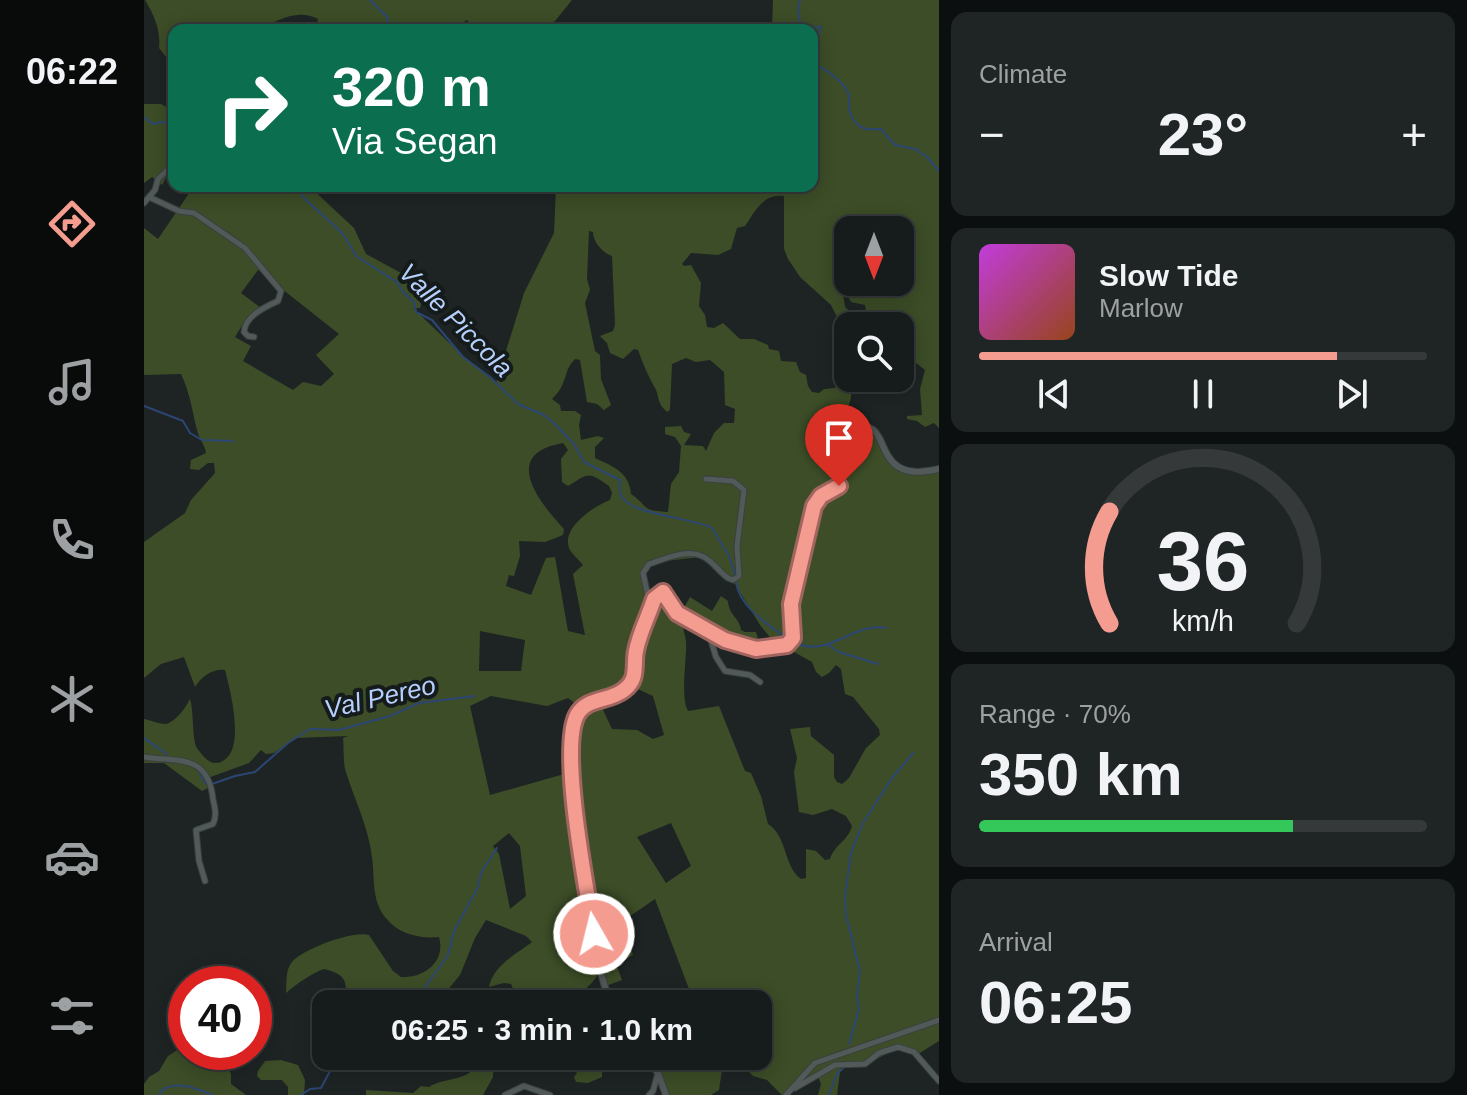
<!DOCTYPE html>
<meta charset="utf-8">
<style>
:root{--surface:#161b1b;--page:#1f2424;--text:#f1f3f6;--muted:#9ea1a3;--line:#35393a;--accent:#f59c90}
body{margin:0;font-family:Arial,sans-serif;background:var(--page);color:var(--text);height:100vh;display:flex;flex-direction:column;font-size:30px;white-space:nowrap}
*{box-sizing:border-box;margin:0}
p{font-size:26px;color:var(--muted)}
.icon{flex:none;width:44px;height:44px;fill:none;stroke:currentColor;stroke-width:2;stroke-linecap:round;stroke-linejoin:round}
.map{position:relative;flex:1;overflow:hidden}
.sheet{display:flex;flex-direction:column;gap:12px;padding:12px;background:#0c0f0f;width:528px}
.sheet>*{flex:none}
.hud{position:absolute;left:24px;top:24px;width:650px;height:168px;border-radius:16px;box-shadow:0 4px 20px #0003,0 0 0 2px var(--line);background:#0b6e4f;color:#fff;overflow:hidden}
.needle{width:52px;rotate:180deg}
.controls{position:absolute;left:690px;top:216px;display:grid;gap:16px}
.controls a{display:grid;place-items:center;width:80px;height:80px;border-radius:16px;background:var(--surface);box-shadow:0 4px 20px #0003,0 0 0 2px var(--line);font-size:40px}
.speed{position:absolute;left:24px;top:966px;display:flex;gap:16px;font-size:40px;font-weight:700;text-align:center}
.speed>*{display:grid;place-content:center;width:104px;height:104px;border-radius:50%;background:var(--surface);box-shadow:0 4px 20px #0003,0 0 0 2px var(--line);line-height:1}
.speed .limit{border:12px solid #d22;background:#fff;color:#111}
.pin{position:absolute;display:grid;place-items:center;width:68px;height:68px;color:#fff;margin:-82px -34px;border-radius:50% 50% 50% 0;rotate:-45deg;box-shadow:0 0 8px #0007}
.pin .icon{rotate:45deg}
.me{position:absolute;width:88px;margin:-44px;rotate:352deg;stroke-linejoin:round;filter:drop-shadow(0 0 6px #0008)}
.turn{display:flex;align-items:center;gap:28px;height:168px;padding:0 32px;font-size:36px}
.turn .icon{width:104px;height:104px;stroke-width:2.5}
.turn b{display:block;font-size:56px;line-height:68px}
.big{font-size:60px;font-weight:700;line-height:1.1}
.sheet .widget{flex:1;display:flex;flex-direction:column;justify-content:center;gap:12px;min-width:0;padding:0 28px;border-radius:16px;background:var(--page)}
.sheet .dial{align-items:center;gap:0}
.dial svg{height:208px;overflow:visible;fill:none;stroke:var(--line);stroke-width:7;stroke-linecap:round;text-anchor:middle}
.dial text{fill:var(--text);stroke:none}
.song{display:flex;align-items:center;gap:24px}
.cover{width:96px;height:96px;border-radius:12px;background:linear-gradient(135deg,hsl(290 70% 55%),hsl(20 70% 35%))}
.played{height:8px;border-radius:4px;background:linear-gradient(90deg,var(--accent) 80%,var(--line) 80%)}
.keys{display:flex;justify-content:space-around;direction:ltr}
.heat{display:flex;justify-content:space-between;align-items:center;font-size:44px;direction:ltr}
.charge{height:12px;border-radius:6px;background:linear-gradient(90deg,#34c759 70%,var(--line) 0)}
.trip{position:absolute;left:168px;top:990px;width:460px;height:80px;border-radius:16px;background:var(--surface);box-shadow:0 4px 20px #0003,0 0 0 2px var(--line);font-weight:700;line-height:80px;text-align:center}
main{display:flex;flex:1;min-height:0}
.tabs{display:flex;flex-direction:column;width:144px;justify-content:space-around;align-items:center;background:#090b0b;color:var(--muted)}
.tabs .icon{width:56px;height:56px}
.tabs .active{color:var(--accent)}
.tabs b{font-size:36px;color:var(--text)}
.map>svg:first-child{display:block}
.green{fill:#3c4d27;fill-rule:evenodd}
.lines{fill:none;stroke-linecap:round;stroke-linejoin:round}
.stream{stroke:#2c4674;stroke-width:2}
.minor-casing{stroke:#3b4040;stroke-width:7}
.tertiary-casing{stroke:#3b4040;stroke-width:8}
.minor{stroke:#525959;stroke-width:5}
.tertiary{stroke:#525959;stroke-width:6}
.route-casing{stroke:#9f655e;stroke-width:20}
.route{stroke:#f59c90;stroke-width:14}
.labels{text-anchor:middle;stroke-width:8;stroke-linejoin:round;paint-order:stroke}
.water-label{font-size:26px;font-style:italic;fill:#b6d0fd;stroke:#151a1a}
</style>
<main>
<nav class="tabs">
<b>06:22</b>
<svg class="icon active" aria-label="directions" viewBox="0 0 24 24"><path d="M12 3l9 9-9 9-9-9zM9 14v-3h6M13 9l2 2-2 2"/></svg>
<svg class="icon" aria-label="music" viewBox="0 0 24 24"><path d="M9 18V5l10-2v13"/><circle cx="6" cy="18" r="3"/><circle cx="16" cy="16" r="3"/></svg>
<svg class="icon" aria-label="phone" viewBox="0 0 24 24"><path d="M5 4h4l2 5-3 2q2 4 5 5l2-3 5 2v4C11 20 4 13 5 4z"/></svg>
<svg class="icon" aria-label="climate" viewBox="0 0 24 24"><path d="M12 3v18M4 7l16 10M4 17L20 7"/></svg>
<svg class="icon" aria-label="car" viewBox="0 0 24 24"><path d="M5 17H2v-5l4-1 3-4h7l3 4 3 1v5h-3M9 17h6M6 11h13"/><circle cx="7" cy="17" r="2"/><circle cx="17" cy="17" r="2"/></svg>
<svg class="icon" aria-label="filters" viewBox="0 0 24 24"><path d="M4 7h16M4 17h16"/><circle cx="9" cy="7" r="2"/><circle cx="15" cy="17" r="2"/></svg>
</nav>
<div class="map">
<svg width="795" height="1095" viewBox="0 0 795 1095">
<rect width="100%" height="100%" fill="#1e2424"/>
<g class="green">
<path d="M1,0H428L411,21L397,30H331L323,20L305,30H172L174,19C148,6 129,27 107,30C82,34 55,30 30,30V60L23,58L15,48C17,30 10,15 1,0Z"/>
<path d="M629,0H795V428L790,423L781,427L773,421L763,419V416L778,415L776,389L781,370L767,359L756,358V326H731L736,321L733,318L724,323L721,305L707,302L702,293L699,294L701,307C709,315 714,312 713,326H704V330L695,321L687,305L656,277L644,259L640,249V196C619,193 611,212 601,226L593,228L587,249L574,255L547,253L538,264L540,266L547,265L557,283L555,306L561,315L563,327L570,328L579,323L596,339H610L624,345L625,349L635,351L637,361L652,362L656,372L662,375L664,386L668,392L675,393L680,389L691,388L694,382L702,381C709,390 708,400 703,409L704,422L712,421L714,428L725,427L743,457L760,471L795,469V1041L771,1056L762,1049L748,1051L727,1062L697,1065L693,1095H674L677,1084L673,1074L638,1095L623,1080L609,1076L592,1057L614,1056V1004H505L545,989L511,899L479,921L489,955L472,964L478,980L459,987L455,974C428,1010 405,1004 364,1004L370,991L367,984L360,983L345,987C349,966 372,954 388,942L382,936L342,920L331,938L316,975L302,992L291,990L280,1004H187V998L194,997L202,990C202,975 192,972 180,969C166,974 154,983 142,993C143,983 141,970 148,962C159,949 209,930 225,935L249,971L257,977C280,978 302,962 295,937C275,939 254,934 241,917C227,899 231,877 228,857C224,825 210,799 201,769C199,759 200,748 199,738L204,736L152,738L130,753L122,754L117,750L105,763L61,779L64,788L58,791L20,763H0V719C6,720 15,724 21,724C31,723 42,707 46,699C50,711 48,741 53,748C57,754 65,764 72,763C105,759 86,690 81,670C69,668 57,677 51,687L40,657L17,664L0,678V542L41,513L47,500L71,473L70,463H64L55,470L46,469L47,460L62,453C61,445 55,439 53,430C48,410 46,393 37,374L0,375V228L14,239L50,186H165L210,228L222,254L270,280L278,301L276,308H269L319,356L352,383L380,293L410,233L412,186H668V30H628ZM704,230H756V282H704ZM445,231L449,232C449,242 459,253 468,256L471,325L469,331L456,336L463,343L466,353L479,359L490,349L494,350C499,364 504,376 511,388C516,398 513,405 524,412L526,409L528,364L542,358L552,362L566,360L580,372L581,405L591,409L590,423H580L570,433L562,451L559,446L540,445L547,434L540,432L537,426L521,427V434L531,437L537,446L535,472L527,484L524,512C495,510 507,508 487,494C485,472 470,467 451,458V447L460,438L454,436L437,440L435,425L437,415L431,411H417L416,405L408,399C425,383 418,372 431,359L436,360L443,402L453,404L460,410L467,405L457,379L456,355L451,351L441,303L446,290L443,279ZM114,270L195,334L172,355L190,374L177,386L159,382L149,390L99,361L107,346L91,337L103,317L117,308L97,293ZM419,443L424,450L417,459L418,482L424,486C444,474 443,470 465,486L468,493L466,500C450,506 415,529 426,550C429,555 435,560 439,565L429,574L441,635L424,631L411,557L402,558L387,595L362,586L365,575L370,576L376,556L375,541L401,542L419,535L420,529C395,502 356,454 419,443ZM556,557L591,584L616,625L629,641L630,648L641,647L668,662L672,672L678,677L685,673L692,665L697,669L701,694L709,697L735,729L736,735L722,748L705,778L698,784L693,782L690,777V755L667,736L666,727L646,729L653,758L650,772L655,812L669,815L688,809L702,816L708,826C705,840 690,845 686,859L681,860L672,851L662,849V878L657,879C639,866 644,837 624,824L617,796L607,773L601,771L575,706L544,711C536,697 543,659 542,642C541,634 538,625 537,617L598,646L617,649L612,632H601L597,630C596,618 585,616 584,601L577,596L568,611L546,597L536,615L518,593L507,603L500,581L502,570L512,562ZM336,631L381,640L377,671H335ZM487,686L509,696L520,735L509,739L493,730L468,729L454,699ZM347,696L403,706L424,698L437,708L427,740V772L346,795L326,706ZM527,823L547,866L522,883L493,837ZM365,833L376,846L382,896L366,909L355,854L349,846Z"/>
<polygon points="0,104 17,104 30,111 30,172 26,170 18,185 8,177 0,183"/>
<polygon points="35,1049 42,1049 42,1052 55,1052 63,1063 83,1066 87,1074 87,1084 102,1095 0,1095 0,1084 5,1077 15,1071 24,1056"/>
<path d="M330,1056H350L349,1077L339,1095H222V1090L269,1093L277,1086L285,1087C300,1077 321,1082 332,1066Z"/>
<polygon points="391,1056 424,1056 427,1059 433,1056 453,1056 458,1065 458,1077 444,1083 432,1082 430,1077 433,1073 429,1068 418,1067 413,1063 399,1062"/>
<polygon points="502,1056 580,1056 575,1090 567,1095 523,1095"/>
<polygon points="137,1060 154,1065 161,1080 160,1095 144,1095 144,1087 138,1080 117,1080 113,1076 114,1071 121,1061"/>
</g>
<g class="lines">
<g class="stream">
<polyline points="226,0 243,17 245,30"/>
<polyline points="656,0 654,9 656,23 665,27 677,27 668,59"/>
<path d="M668,62C680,69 702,81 705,96C706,100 704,104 705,108C709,127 719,131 737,129L751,145L771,149L783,157L795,171"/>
<polyline points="0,117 9,124 18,122 30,124"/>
<path d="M154,186L159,197L199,234L212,256L253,282L259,292L270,302L272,312L288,320L319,357L346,377L374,404L400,415L411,424L430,444L440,462L476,480C476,484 475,489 476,493C483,516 549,517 568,528L585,556L591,575"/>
<polyline points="0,406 39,421 46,433 58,440 89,441"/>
<path d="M592,581C594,606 624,625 643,638"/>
<path d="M650,642C683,660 710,621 742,628"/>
<polyline points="683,644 695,652 734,664"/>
<polyline points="0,738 23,754"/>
<polyline points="54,770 61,783"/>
<polyline points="68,784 91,776 111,772 144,743 166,729 195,730 246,716 275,703 331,696"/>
<polyline points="269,1004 304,955 310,931 334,887 337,873 353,848"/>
<polyline points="705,1044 715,1009 713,997 716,971 702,915 701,897 707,853 719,823 748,778 769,753"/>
<path d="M15,1095L17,1091C32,1080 52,1088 68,1095"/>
<polyline points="157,1095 166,1089 177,1088 194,1056"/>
<polyline points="685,1095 693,1074 700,1067"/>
</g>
<g class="minor-casing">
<g id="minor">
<path d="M5,197L35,211L50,213L101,248L137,291L134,301C121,307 101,316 100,332L104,336L110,337"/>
<polyline points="0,203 11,190 14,179 30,164"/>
<path d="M508,605L505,601L499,573L505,564C520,559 542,549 558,556C568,560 575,572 584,578L589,580L595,576L593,546L600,490L589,481L562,479"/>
<polyline points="564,631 572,657 581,671 606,675 616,682"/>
<path d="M0,757C35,762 64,754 69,799C71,808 73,816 69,824L52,830L55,861L61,881"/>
<polyline points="651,1088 691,1065 721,1064 735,1053 754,1047 770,1052 795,1081"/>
<polyline points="361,1095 380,1086 406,1095"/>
<polyline points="505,1095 509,1091 514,1073"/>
<polyline points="642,1095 671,1063 795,1020"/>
</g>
</g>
<g class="tertiary-casing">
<g id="tertiary">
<path d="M466,1004L454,963L426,766L427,747L434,713L444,703L480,690L488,681L492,672V651L510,599L515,593C527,595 526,608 535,615C560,633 618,663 647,642V604L670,506L677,496L698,482L705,439L711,429C752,415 722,487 795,469"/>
<polyline points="501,1056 514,1073 522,1095"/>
</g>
</g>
<use href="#minor" class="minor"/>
<use href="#tertiary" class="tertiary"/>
</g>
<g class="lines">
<g class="route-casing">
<path id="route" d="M450,934C443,891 415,749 433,715C443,697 465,702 480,690C495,679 489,665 492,651C495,634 505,615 510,599L519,592L533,613L581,640L612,649L643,645L649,638L647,604L670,506L677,496L695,486"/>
</g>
<use href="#route" class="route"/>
</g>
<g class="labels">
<g class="water-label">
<text transform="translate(312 320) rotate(45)" y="9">Valle Piccola</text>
<text transform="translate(236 697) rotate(-13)" y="9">Val Pereo</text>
</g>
</g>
</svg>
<div class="controls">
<a><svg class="needle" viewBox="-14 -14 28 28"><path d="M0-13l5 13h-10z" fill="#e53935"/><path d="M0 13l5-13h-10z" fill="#9ea1a3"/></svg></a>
<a><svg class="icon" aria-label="search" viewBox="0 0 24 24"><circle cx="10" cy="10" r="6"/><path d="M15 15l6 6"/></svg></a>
</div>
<div class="speed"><div class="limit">40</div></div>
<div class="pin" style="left:695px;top:486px;background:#d93025"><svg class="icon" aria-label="arrive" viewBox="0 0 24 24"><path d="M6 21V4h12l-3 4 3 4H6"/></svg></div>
<svg class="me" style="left:450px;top:934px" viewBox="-20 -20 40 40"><circle r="17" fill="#f59c90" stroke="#fff" stroke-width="3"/><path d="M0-11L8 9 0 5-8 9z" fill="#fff"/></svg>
<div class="trip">06:25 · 3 min · 1.0 km</div>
<div class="hud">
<div class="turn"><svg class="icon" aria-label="right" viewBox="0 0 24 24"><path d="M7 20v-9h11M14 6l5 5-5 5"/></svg><div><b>320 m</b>Via Segan</div></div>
</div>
</div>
<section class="sheet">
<div class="widget"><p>Climate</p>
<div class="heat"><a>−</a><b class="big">23°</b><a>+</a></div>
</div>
<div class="widget">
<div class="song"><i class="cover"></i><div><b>Slow Tide</b><p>Marlow</p></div></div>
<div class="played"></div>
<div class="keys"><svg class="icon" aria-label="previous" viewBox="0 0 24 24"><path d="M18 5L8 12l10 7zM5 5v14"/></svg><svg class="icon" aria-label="pause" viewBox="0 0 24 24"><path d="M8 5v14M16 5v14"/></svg><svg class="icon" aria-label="next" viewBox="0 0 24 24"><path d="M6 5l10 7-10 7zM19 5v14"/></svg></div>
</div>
<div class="widget dial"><svg viewBox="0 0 100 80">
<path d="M14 69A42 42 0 1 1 86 69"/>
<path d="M14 69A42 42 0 0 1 14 26" stroke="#f59c90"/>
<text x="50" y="56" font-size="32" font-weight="700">36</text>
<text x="50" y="72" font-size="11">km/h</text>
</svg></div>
<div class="widget"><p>Range · 70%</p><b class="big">350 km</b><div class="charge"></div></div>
<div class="widget"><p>Arrival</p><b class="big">06:25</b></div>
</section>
</main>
